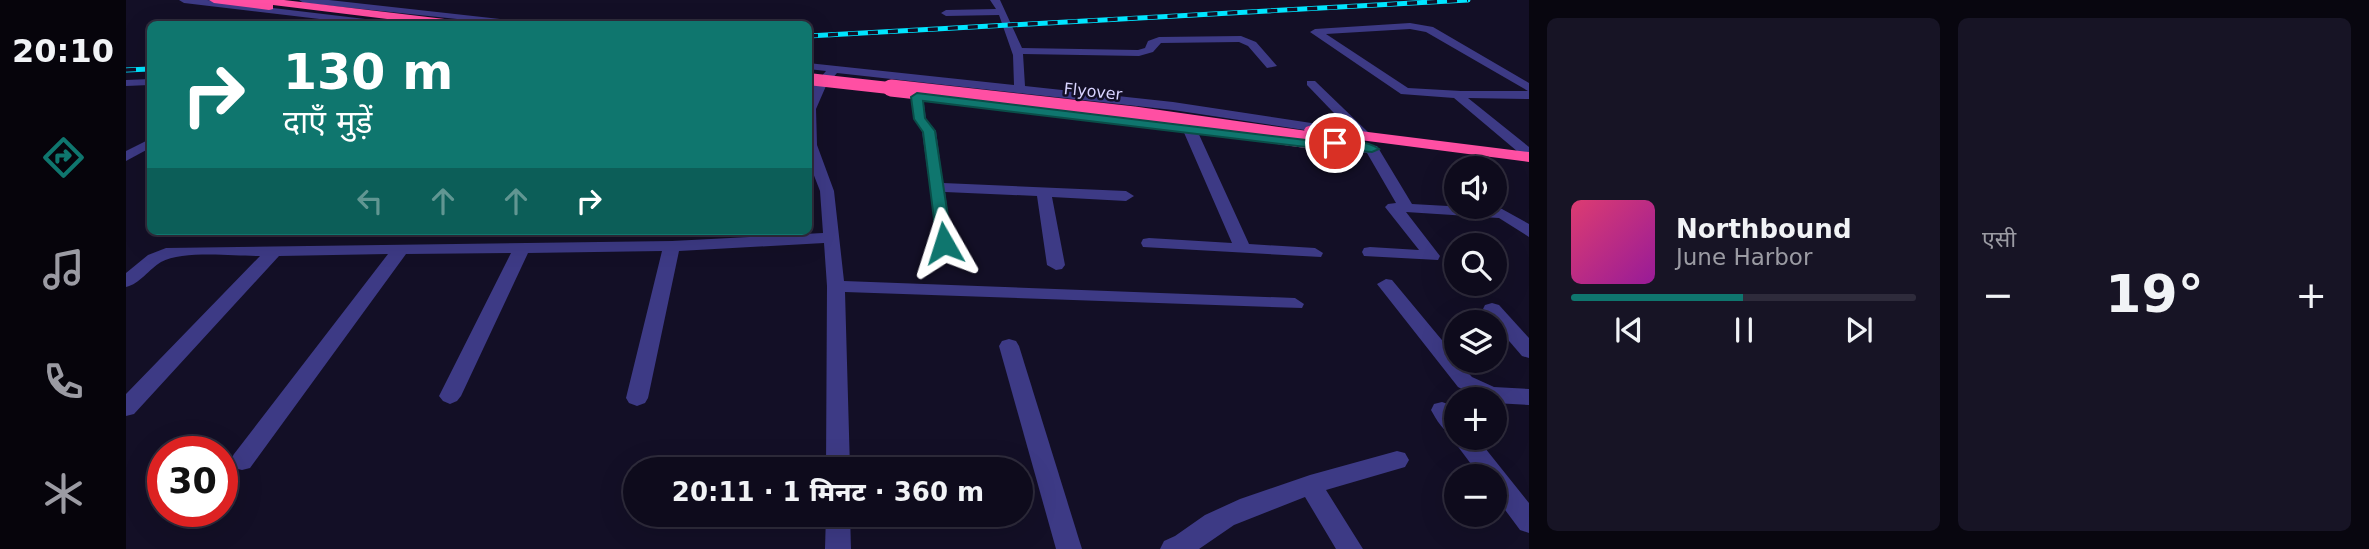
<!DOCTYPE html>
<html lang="hi">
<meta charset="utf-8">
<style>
:root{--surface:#0e0b1c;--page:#171425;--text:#f1f3f6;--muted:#9b9ba3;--line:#2e2b3b;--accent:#0f766e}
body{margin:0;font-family:"DejaVu Sans","Noto Sans Devanagari",sans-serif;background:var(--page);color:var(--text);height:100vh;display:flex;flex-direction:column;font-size:26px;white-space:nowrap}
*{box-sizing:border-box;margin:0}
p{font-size:23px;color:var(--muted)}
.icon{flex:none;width:38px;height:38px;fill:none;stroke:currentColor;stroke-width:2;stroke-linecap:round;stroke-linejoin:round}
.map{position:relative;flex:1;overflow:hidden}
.side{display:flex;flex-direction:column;gap:18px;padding:18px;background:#08060f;width:840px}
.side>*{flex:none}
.banner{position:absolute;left:21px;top:21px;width:665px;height:214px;border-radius:10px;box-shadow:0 7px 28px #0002,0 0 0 2px var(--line);background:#0f766e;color:#fff;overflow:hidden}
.controls{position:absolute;left:1318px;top:156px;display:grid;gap:14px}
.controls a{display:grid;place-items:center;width:63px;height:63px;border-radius:50%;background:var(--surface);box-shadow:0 7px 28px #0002,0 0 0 2px var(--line);font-size:35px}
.speed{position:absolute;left:21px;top:436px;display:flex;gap:14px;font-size:35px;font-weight:700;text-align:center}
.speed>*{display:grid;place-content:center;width:91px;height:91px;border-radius:50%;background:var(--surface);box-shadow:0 7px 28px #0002,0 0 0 2px var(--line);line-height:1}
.speed .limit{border:10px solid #d22;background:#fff;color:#111}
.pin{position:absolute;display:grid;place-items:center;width:60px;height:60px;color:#fff;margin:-30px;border:4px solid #fff;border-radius:50%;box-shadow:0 2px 7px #0007}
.me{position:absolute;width:77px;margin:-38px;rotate:354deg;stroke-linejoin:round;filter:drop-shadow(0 0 5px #0008)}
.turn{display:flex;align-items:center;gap:24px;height:147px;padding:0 21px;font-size:32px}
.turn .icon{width:91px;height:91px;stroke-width:2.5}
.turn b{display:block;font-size:49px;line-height:60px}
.lanes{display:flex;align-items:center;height:66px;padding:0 21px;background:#0003;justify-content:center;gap:35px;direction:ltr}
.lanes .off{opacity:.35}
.big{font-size:52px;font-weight:800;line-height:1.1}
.side .card{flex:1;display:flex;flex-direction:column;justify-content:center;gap:10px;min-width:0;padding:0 24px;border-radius:10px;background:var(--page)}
.song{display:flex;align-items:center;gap:21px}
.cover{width:84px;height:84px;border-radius:10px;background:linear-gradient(135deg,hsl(340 70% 55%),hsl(300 70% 35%))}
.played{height:7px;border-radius:4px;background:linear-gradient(90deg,var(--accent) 50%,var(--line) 50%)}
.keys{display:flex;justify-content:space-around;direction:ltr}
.heat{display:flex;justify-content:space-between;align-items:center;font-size:38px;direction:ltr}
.side .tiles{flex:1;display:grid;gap:18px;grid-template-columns:repeat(2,1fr)}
.trip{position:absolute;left:497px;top:457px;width:410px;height:70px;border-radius:35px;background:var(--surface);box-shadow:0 7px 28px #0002,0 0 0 2px var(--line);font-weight:800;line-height:70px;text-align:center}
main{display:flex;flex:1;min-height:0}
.tabs{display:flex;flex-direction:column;width:126px;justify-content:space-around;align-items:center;background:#06040b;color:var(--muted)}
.tabs .icon{width:49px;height:49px}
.tabs .active{color:var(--accent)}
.tabs b{font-size:32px;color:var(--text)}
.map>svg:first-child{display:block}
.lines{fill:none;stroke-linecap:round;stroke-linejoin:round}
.minor{fill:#3d3a85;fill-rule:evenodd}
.highway{fill:#ff4fa3;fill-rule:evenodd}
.rail-casing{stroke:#00e5ff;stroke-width:5}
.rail{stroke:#130f26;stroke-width:3.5;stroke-dasharray:10;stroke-linecap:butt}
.highway-bridge-far1{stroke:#ff4fa3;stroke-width:12}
.highway-bridge{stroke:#ff4fa3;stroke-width:17}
.route{fill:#0f766e;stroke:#0a4d48;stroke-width:2}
.labels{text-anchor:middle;stroke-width:5;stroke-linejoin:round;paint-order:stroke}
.far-street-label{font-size:16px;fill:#d9d4ff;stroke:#130f26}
</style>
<main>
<nav class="tabs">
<b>20:10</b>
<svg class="icon active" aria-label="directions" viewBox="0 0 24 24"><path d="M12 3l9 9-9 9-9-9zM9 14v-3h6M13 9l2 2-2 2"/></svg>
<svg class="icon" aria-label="music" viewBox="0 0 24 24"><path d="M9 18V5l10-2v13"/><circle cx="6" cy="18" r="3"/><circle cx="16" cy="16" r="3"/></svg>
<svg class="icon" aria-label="phone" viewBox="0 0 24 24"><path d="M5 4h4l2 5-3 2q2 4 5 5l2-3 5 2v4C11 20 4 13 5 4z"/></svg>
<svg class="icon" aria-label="climate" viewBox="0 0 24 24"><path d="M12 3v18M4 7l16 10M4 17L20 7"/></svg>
</nav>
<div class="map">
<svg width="1403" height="549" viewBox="0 0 1403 549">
<rect width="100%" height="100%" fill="#130f26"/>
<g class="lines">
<g class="minor">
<polygon points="53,0 81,0 256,21 261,24 236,24 58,3"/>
<polygon points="173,0 203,0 374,19 379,24 178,3"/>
<path d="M864,0H874L896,48L1012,50L1019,48L1022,41L1033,37L1115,36L1130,42L1151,66L1141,68L1122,46L1113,42L1035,43L1027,52L1013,56L897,54L899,86L1047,102L1205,126L1212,130L1205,134L1047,110L711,73L700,86L690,109L691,145L708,191L718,281L1169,298L1178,304L1176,308L719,292L724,469H700L701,286L698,243L553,251L522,398L519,403L511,406L503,403L500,398L536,251L402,253L335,396L331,401L324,404L317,401L313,396L385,253L280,254L124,468L116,470L108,468L104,461L108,454L262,254L153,256L8,414L0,416V394L134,256C108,256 57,250 35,262C23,269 14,284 0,287V273L22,255L40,248L546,241L697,233L694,191L682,160V98L688,85L700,71L682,69V63L888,85L887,55L873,15L820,16L815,13L820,10L870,9Z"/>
<path d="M1284,23L1307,27L1403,83V99L1342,98L1403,147V158L1398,157L1328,98L1275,94L1184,32L1189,29ZM1284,29L1300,32L1402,91H1335L1282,88L1200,34Z"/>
<polygon points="24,79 24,85 0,86 0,80"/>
<polygon points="1181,81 1189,81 1244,134 1244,140 1234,140 1181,85"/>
<polygon points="791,93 797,97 800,119 810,131 817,183 1000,191 1008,196 1000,201 926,197 939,265 936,269 930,270 921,265 911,196 819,192 826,243 818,248 812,247 796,131 788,119 785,97"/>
<polygon points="1063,124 1070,128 1123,244 1189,248 1197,253 1195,257 1017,247 1015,243 1017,239 1023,238 1106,243 1056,128"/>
<polygon points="24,139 24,148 0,161 0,151"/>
<polygon points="1174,139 1251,146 1286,204 1376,209 1403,224 1403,237 1373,218 1280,212 1314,256 1312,260 1238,256 1236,252 1238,248 1244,247 1293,250 1259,207 1262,204 1270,203 1241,153 1169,146 1167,143"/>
<polygon points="1260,279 1266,280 1330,357 1330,360 1346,377 1368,387 1403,389 1403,405 1368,403 1368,399 1355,399 1332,387 1251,284"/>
<polygon points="1366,303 1373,305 1403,338 1403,358 1396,356 1359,313 1357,309 1359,305"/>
<polygon points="883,339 890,341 893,346 956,549 930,549 873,346 876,341"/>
<path d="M1316,402C1334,407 1330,422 1330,438H1351L1403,503V533L1394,530L1368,495V476H1354L1330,444L1328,436C1318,433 1310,419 1305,410L1308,404Z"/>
<polygon points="1271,451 1279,453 1283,460 1279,467 1200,490 1237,549 1210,549 1179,497 1108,525 1073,549 1034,549 1038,541 1049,536 1079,515 1114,499 1184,475"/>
<polygon points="700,514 724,514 725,549 699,549"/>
</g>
<g class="highway">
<polygon points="83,0 158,0 327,20 333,24 302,24 147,5 147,9 143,10 88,3"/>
<polygon points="1186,125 1403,152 1403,162 1180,133 1178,130 1180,127"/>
</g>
<g class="rail-casing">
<g id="rail">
<polyline points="682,36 1342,0"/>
<polyline points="0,70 24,69"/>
</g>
</g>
<use href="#rail" class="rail"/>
<polyline class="highway-bridge-far1" points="682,79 781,90"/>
<polyline class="highway-bridge" points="765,88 1008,115 1191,141"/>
</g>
<path class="route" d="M791,93L1180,140C1200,141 1237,137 1253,149L1246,152L1180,147L797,101L799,118L809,131L826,243L818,247L811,243L797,132L788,119L785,97Z"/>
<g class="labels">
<g class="far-street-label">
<text transform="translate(967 91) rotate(6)" y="6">Flyover</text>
</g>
</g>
</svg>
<div class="controls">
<a><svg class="icon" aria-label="sound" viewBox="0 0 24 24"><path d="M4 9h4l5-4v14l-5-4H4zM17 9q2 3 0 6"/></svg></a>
<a><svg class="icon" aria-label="search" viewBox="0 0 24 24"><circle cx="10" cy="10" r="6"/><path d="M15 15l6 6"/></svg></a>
<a><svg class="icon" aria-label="layers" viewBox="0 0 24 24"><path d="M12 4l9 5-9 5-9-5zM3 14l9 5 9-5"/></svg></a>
<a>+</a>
<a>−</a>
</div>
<div class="speed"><div class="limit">30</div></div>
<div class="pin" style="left:1209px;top:143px;background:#d93025"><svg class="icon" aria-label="arrive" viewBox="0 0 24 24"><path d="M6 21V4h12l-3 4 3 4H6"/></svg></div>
<svg class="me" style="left:818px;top:243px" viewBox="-20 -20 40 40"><path d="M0-17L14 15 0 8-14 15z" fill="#0f766e" stroke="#fff" stroke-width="4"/></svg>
<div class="trip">20:11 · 1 मिनट · 360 m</div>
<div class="banner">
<div class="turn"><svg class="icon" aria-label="right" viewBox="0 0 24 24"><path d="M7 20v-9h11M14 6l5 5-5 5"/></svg><div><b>130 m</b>दाएँ मुड़ें</div></div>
<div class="lanes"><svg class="icon off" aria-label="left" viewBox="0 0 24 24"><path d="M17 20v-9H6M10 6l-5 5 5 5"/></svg><svg class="icon off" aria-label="ahead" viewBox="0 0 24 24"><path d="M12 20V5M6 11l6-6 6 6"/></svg><svg class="icon off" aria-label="ahead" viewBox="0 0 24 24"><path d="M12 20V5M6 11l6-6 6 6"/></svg><svg class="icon" aria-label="right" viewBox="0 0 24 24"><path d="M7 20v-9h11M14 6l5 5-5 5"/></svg></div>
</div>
</div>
<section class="side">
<div class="tiles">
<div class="card">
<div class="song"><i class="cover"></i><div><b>Northbound</b><p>June Harbor</p></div></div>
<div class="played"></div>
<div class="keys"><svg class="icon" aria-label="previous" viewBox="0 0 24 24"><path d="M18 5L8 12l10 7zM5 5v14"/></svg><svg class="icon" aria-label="pause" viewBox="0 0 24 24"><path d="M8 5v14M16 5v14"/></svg><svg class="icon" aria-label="next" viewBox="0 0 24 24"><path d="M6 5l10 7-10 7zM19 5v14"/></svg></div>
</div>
<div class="card"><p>एसी</p>
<div class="heat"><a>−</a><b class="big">19°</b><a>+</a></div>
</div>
</div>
</section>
</main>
